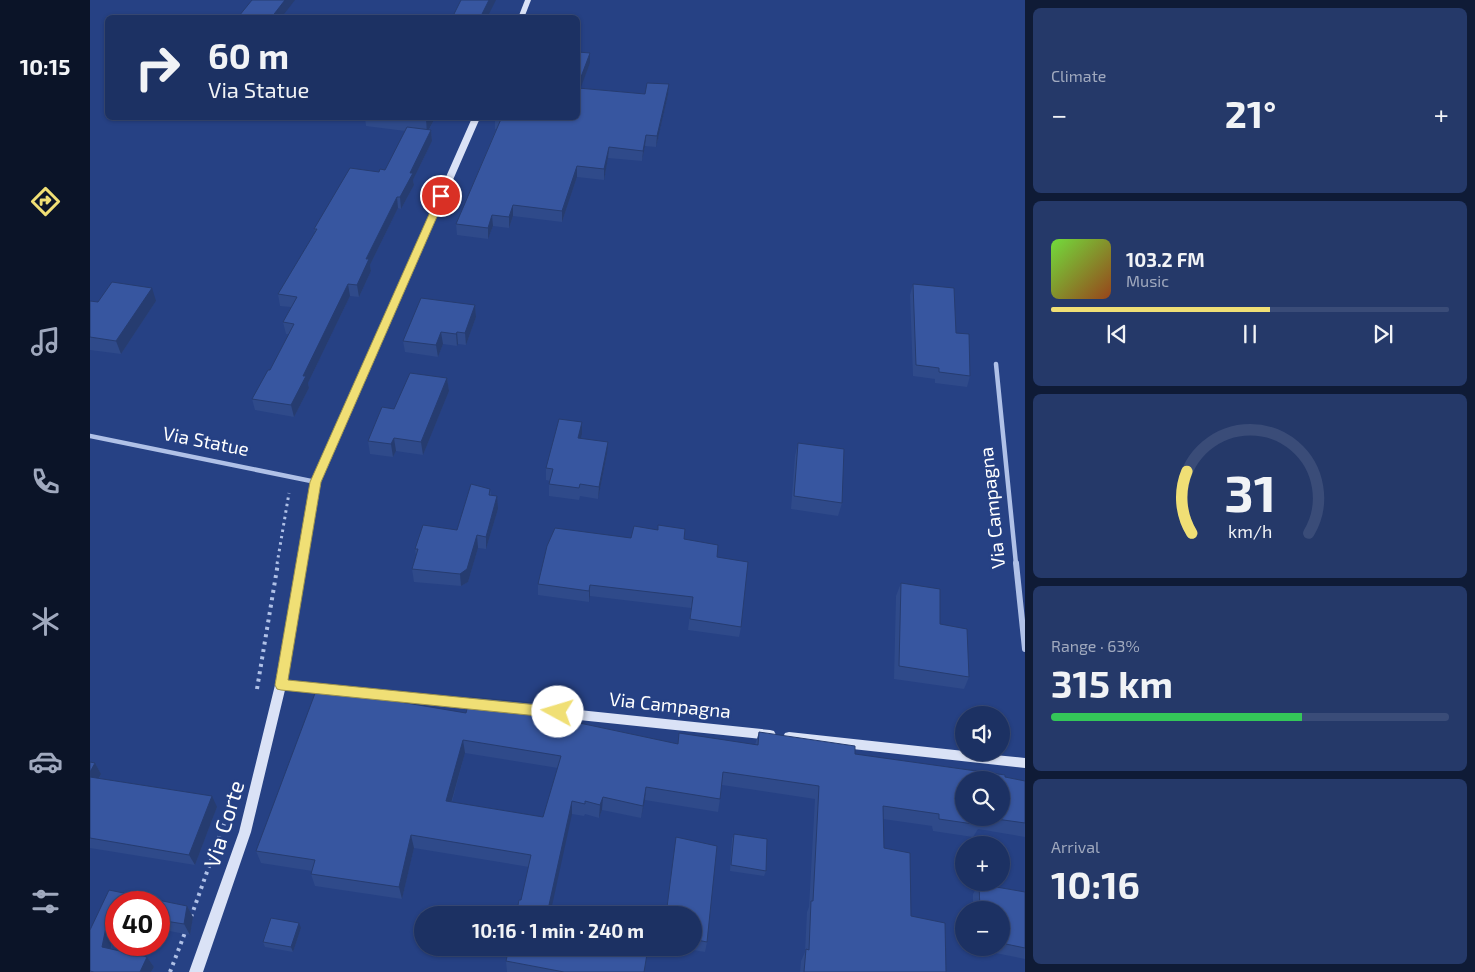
<!DOCTYPE html>
<meta charset="utf-8">
<style>
:root{--surface:#1c3163;--page:#253969;--text:#f1f3f6;--muted:#a0a9be;--line:#3a4c78;--accent:#f0df75}
body{margin:0;font-family:"Exo 2",sans-serif;background:var(--page);color:var(--text);height:100vh;display:flex;flex-direction:column;font-size:19px;white-space:nowrap}
*{box-sizing:border-box;margin:0}
p{font-size:16px;color:var(--muted)}
.icon{flex:none;width:28px;height:28px;fill:none;stroke:currentColor;stroke-width:2;stroke-linecap:round;stroke-linejoin:round}
.map{position:relative;flex:1;overflow:hidden}
.details{display:flex;flex-direction:column;gap:8px;padding:8px;background:#0f1b36;width:450px}
.details>*{flex:none}
.guide{position:absolute;left:15px;top:15px;width:475px;height:105px;border-radius:8px;box-shadow:0 1px 4px #0004,0 0 0 1px var(--line);background:#1c3163;color:var(--text);overflow:hidden}
.fabs{position:absolute;left:865px;top:706px;display:grid;gap:10px}
.fabs a{display:grid;place-items:center;width:55px;height:55px;border-radius:50%;background:var(--surface);box-shadow:0 1px 4px #0004,0 0 0 1px var(--line);font-size:25px}
.speed{position:absolute;left:15px;top:891px;display:flex;gap:10px;font-size:25px;font-weight:700;text-align:center}
.speed>*{display:grid;place-content:center;width:65px;height:65px;border-radius:50%;background:var(--surface);box-shadow:0 1px 4px #0004,0 0 0 1px var(--line);line-height:1}
.speed .limit{border:8px solid #d22;background:#fff;color:#111}
.pin{position:absolute;display:grid;place-items:center;width:42px;height:42px;color:#fff;margin:-21px;border:2px solid #fff;border-radius:50%;box-shadow:0 1px 5px #0007}
.me{position:absolute;width:55px;margin:-28px;rotate:276deg;stroke-linejoin:round;filter:drop-shadow(0 0 4px #0008)}
.turn{display:flex;align-items:center;gap:18px;height:105px;padding:0 20px;font-size:22px}
.turn .icon{width:65px;height:65px;stroke-width:2.5}
.turn b{display:block;font-size:35px;line-height:42px}
.big{font-size:38px;font-weight:700;line-height:1.1}
.details .card{flex:1;display:flex;flex-direction:column;justify-content:center;gap:8px;min-width:0;padding:0 18px;border-radius:8px;background:var(--page)}
.details .dial{align-items:center;gap:0}
.dial svg{height:130px;overflow:visible;fill:none;stroke:var(--line);stroke-width:7;stroke-linecap:round;text-anchor:middle}
.dial text{fill:var(--text);stroke:none}
.song{display:flex;align-items:center;gap:15px}
.cover{width:60px;height:60px;border-radius:8px;background:linear-gradient(135deg,hsl(100 70% 55%),hsl(20 70% 35%))}
.played{height:5px;border-radius:2px;background:linear-gradient(90deg,var(--accent) 55%,var(--line) 55%)}
.keys{display:flex;justify-content:space-around;direction:ltr}
.heat{display:flex;justify-content:space-between;align-items:center;font-size:28px;direction:ltr}
.charge{height:8px;border-radius:4px;background:linear-gradient(90deg,#34c759 63%,var(--line) 0)}
.trip{position:absolute;left:324px;top:906px;width:288px;height:50px;border-radius:25px;background:var(--surface);box-shadow:0 1px 4px #0004,0 0 0 1px var(--line);font-weight:700;line-height:50px;text-align:center}
main{display:flex;flex:1;min-height:0}
.menu{display:flex;flex-direction:column;width:90px;justify-content:space-around;align-items:center;background:#0b1428;color:var(--muted)}
.menu .icon{width:35px;height:35px}
.menu .on{color:var(--accent)}
.menu b{font-size:22px;color:var(--text)}
.map>svg:first-child{display:block}
.lines{fill:none;stroke-linecap:round;stroke-linejoin:round}
.path-far1{stroke:#b0c1e7;stroke-width:3;stroke-dasharray:2.5 4;stroke-linecap:butt}
.path{stroke:#b0c1e7;stroke-width:4;stroke-dasharray:3 4.5;stroke-linecap:butt}
.street-far1{stroke:#b0c1e7;stroke-width:4.5}
.street{stroke:#b0c1e7;stroke-width:6}
.secondary{fill:#dae2f6;fill-rule:evenodd}
.wall{fill:#2f4a8a;fill-rule:evenodd}
.shaded-wall{fill:#263c70}
.building{fill:#3756a0;stroke:#263c70;fill-rule:evenodd}
.route{fill:#f0df75;stroke:#9c914c}
.labels{text-anchor:middle;stroke-width:5;stroke-linejoin:round;paint-order:stroke}
.street-label{font-size:19px;fill:#fff;stroke:#264184}
.near-street-label{font-size:22px;fill:#fff;stroke:#264184}
</style>
<main>
<nav class="menu">
<b>10:15</b>
<svg class="icon on" aria-label="directions" viewBox="0 0 24 24"><path d="M12 3l9 9-9 9-9-9zM9 14v-3h6M13 9l2 2-2 2"/></svg>
<svg class="icon" aria-label="music" viewBox="0 0 24 24"><path d="M9 18V5l10-2v13"/><circle cx="6" cy="18" r="3"/><circle cx="16" cy="16" r="3"/></svg>
<svg class="icon" aria-label="phone" viewBox="0 0 24 24"><path d="M5 4h4l2 5-3 2q2 4 5 5l2-3 5 2v4C11 20 4 13 5 4z"/></svg>
<svg class="icon" aria-label="climate" viewBox="0 0 24 24"><path d="M12 3v18M4 7l16 10M4 17L20 7"/></svg>
<svg class="icon" aria-label="car" viewBox="0 0 24 24"><path d="M5 17H2v-5l4-1 3-4h7l3 4 3 1v5h-3M9 17h6M6 11h13"/><circle cx="7" cy="17" r="2"/><circle cx="17" cy="17" r="2"/></svg>
<svg class="icon" aria-label="filters" viewBox="0 0 24 24"><path d="M4 7h16M4 17h16"/><circle cx="9" cy="7" r="2"/><circle cx="15" cy="17" r="2"/></svg>
</nav>
<div class="map">
<svg width="935" height="972" viewBox="0 0 935 972">
<rect width="100%" height="100%" fill="#264184"/>
<g class="lines">
<polyline class="path-far1" points="187,564 199,493"/>
<g class="path">
<polyline points="167,689 188,563"/>
<polyline points="101,917 134,824"/>
<polyline points="80,972 96,930"/>
</g>
<g class="street-far1">
<polyline points="906,364 926,564"/>
<polyline points="0,436 226,482"/>
</g>
<polyline class="street" points="926,563 935,649"/>
<g class="secondary">
<polygon points="435,0 441,0 434,18 428,18"/>
<polygon points="382,118 390,118 231,482 197,681 392,700 396,701 398,705 396,709 392,710 195,690 161,832 113,972 99,972 149,832 185,685 221,482"/>
<polygon points="441,705 680,730 684,731 686,735 684,739 680,740 441,715 437,714 435,710 437,706"/>
<polygon points="699,732 874,751 874,752 935,758 935,768 699,742 695,741 693,737 695,733"/>
</g>
</g>
<g class="wall">
<polygon points="488,52 500,53 500,63 490,88 555,94 579,84 578,95 566,147 555,146 552,161 518,158 514,180 487,177 472,222 423,216 419,228 403,226 398,239 367,235 366,224 406,129 405,129 405,119"/>
<polygon points="275,118 345,118 339,130 341,130 342,141 323,180 324,185 311,209 308,208 280,265 281,271 269,297 260,296 218,383 219,388 204,417 165,410 162,399 180,370 199,334 196,334 193,322 201,307 190,306 188,294 225,232 224,229 289,172 295,170 315,131 276,126"/>
<polygon points="823,284 866,333 880,376 877,387 845,383 845,379 823,376 820,295"/>
<polygon points="0,301 8,302 66,301 31,354 0,350"/>
<polygon points="385,305 386,317 376,345 368,344 367,346 353,344 348,357 315,352 313,341"/>
<polygon points="357,378 359,391 333,455 306,451 303,457 280,454 278,441 304,409"/>
<polygon points="492,434 491,439 517,454 508,499 490,496 489,500 459,496 459,484 460,481 456,480 456,468"/>
<polygon points="708,443 752,503 748,516 701,509 705,456"/>
<polygon points="400,489 401,495 408,509 396,549 388,548 378,582 371,586 324,582 322,569 326,556 325,549 367,530"/>
<polygon points="541,538 594,539 627,557 651,627 649,637 598,630 601,608 500,596 499,602 448,595 448,584"/>
<polygon points="811,583 850,624 879,677 874,689 804,679 806,596"/>
<path d="M376,713L454,715L588,744L665,745L669,732L765,754L935,781V837L888,829L883,837L843,831L842,826L793,819L794,848L821,916L856,972H710L711,961L715,952L717,912L719,907L725,799L632,785L630,799L628,812L555,800L551,818L512,810L509,818L495,814L494,816L482,814L431,900L439,867L324,848L312,899L225,886L221,874L222,871L171,863L166,851ZM375,753L468,768L453,817L362,802ZM911,780V818H874Z"/>
<polygon points="0,762 5,763 11,774 9,779 127,807 105,865 0,848"/>
<polygon points="644,834 676,871 674,876 640,871 642,839"/>
<polygon points="889,884 935,892 935,959 885,949 885,948 911,948 911,910 883,910 883,894"/>
<polygon points="19,890 97,906 103,917 100,935 69,929 69,902 26,902 26,922 21,949 57,957 64,967 61,972 0,972 0,930"/>
<polygon points="602,915 617,942 615,952 592,948 602,948"/>
<polygon points="211,928 203,952 175,947 173,942"/>
<polygon points="416,961 554,972 417,972"/>
</g>
<g class="shaded-wall">
<polygon points="195,0 205,0 191,18 181,18"/>
<polygon points="399,0 406,0 397,18 390,18"/>
<polygon points="500,53 500,63 488,95 488,85"/>
<polygon points="579,84 578,95 566,147 567,136"/>
<polygon points="337,118 345,118 337,133 336,119"/>
<polygon points="341,130 342,141 323,180 324,185 311,209 310,197 320,173"/>
<polygon points="556,135 555,146 552,161 553,151"/>
<polygon points="519,147 518,158 514,180 514,169"/>
<polygon points="487,166 487,177 472,222 472,211"/>
<polygon points="307,197 308,208 280,265 281,271 269,297 267,285 276,259"/>
<polygon points="423,205 423,216 419,228 419,217"/>
<polygon points="402,215 403,226 398,239 398,228"/>
<polygon points="258,284 260,296 218,383 219,388 204,417 201,405 213,376"/>
<polygon points="62,288 66,301 31,354 26,341"/>
<polygon points="385,305 386,317 376,345 375,333"/>
<polygon points="351,332 353,344 348,357 346,345"/>
<polygon points="367,332 368,344 367,346 366,334"/>
<polygon points="357,378 359,391 333,455 331,442"/>
<polygon points="492,422 492,434 488,451 488,438"/>
<polygon points="304,438 306,451 303,457 301,444"/>
<polygon points="518,442 517,454 508,499 509,487"/>
<polygon points="407,496 408,509 396,549 396,537"/>
<polygon points="387,535 388,548 378,582 371,586 370,574"/>
<polygon points="500,585 500,596 499,602 499,591"/>
<polygon points="454,705 454,718 452,715"/>
<polygon points="373,740 375,753 358,814 356,801"/>
<polygon points="5,763 11,774 4,788 0,781 0,772"/>
<polygon points="556,787 555,800 551,818 553,806"/>
<polygon points="122,796 127,807 105,865 99,855"/>
<polygon points="513,797 512,810 509,818 510,805"/>
<polygon points="482,801 482,814 460,915 459,905"/>
<polygon points="321,835 324,848 312,899 309,887"/>
<polygon points="97,906 103,917 100,935 94,924"/>
<polygon points="19,912 26,922 19,957 12,947"/>
<polygon points="209,923 211,928 203,952 201,947"/>
<polygon points="57,957 64,967 61,972 50,972"/>
</g>
<g class="building">
<polygon points="162,0 195,0 181,18 160,18 149,16"/>
<polygon points="371,0 399,0 390,18 362,18"/>
<polygon points="488,52 500,53 488,85"/>
<polygon points="557,83 579,84 567,136 556,135 553,151 519,147 514,169 487,166 472,211 423,205 419,217 402,215 398,228 366,224 411,119 405,119 405,118 488,118 488,88 555,94"/>
<polygon points="323,118 337,118 336,119"/>
<polygon points="317,127 341,130 320,173 323,173 310,197 307,197 276,259 279,259 267,285 258,284 213,376 216,376 201,405 162,399 178,370 180,370 204,324 193,322 207,297 188,294 227,229 224,229 260,168 289,172 290,169 295,170"/>
<polygon points="22,282 62,288 26,341 0,337 0,301 8,302"/>
<polygon points="823,284 864,288 866,333 879,334 880,376 849,372 849,368 826,365"/>
<polygon points="331,298 385,305 375,333 367,332 366,334 351,332 346,345 313,341"/>
<polygon points="320,373 357,378 331,442 304,438 301,444 278,441 292,407 304,409"/>
<polygon points="469,419 492,422 488,438 518,442 509,487 490,484 489,488 459,484 463,469 456,468"/>
<polygon points="708,443 754,449 752,503 704,496"/>
<polygon points="381,484 400,489 399,495 407,496 396,537 387,535 377,569 370,574 322,569 328,549 325,549 333,525 367,530"/>
<polygon points="568,525 595,529 594,539 628,545 627,557 658,562 651,627 600,619 603,597 500,585 499,591 448,584 457,546 465,528 541,538 544,526 568,530"/>
<polygon points="811,583 850,589 850,624 877,629 879,677 809,666"/>
<path d="M227,688L376,713L380,697L442,703L454,705L452,715L588,744L589,733L668,745L669,732L765,746V754L915,775V777L935,781V823L899,818H911V780H874V818H890V825L849,819V814L793,806L794,848L820,853L821,916L855,923L856,972H714L716,949L719,950L721,901H723L729,786L633,772L630,799L556,787L553,806L513,797L510,805L495,801V804L482,801L459,905L473,908L472,915H426L429,900H431L441,855L321,835L309,887L221,874L225,860L166,851ZM373,740L471,756L453,817L356,801Z"/>
<polygon points="0,762 5,763 0,772"/>
<polygon points="0,777 122,796 99,855 0,838"/>
<polygon points="644,834 677,839 676,871 641,865"/>
<polygon points="586,837 627,846 617,942 602,939 602,915 576,915"/>
<polygon points="889,884 935,892 935,948 911,943 911,910 890,910"/>
<polygon points="19,890 97,906 94,924 69,920 69,902 26,902 26,913 19,912 12,947 57,957 50,972 4,972 0,971 0,930"/>
<polygon points="181,918 209,923 201,947 173,942"/>
<polygon points="419,948 558,948 554,972 474,972 416,961"/>
</g>
<polygon class="route" points="348,194 351,194 356,196 231,482 198,680 468,707 473,708 475,712 473,717 468,718 191,690 187,689 185,685 220,482"/>
<g class="labels">
<g class="street-label">
<text transform="translate(116 441) rotate(11)" y="7">Via Statue</text>
<text transform="translate(902 508) rotate(-96)" y="7">Via Campagna</text>
<text transform="translate(580 705) rotate(6)" y="7">Via Campagna</text>
</g>
<g class="near-street-label">
<text transform="translate(134 824) rotate(-73)" y="8">Via Corte</text>
</g>
</g>
</svg>
<div class="fabs">
<a><svg class="icon" aria-label="sound" viewBox="0 0 24 24"><path d="M4 9h4l5-4v14l-5-4H4zM17 9q2 3 0 6"/></svg></a>
<a><svg class="icon" aria-label="search" viewBox="0 0 24 24"><circle cx="10" cy="10" r="6"/><path d="M15 15l6 6"/></svg></a>
<a>+</a>
<a>−</a>
</div>
<div class="speed"><div class="limit">40</div></div>
<div class="pin" style="left:351px;top:196px;background:#d93025"><svg class="icon" aria-label="arrive" viewBox="0 0 24 24"><path d="M6 21V4h12l-3 4 3 4H6"/></svg></div>
<svg class="me" style="left:468px;top:712px" viewBox="-20 -20 40 40"><circle r="19" fill="#fff"/><path d="M0-13L10 11 0 6-10 11z" fill="#f0df75"/></svg>
<div class="trip">10:16 · 1 min · 240 m</div>
<div class="guide">
<div class="turn"><svg class="icon" aria-label="right" viewBox="0 0 24 24"><path d="M7 20v-9h11M14 6l5 5-5 5"/></svg><div><b>60 m</b>Via Statue</div></div>
</div>
</div>
<section class="details">
<div class="card"><p>Climate</p>
<div class="heat"><a>−</a><b class="big">21°</b><a>+</a></div>
</div>
<div class="card">
<div class="song"><i class="cover"></i><div><b>103.2 FM</b><p>Music</p></div></div>
<div class="played"></div>
<div class="keys"><svg class="icon" aria-label="previous" viewBox="0 0 24 24"><path d="M18 5L8 12l10 7zM5 5v14"/></svg><svg class="icon" aria-label="pause" viewBox="0 0 24 24"><path d="M8 5v14M16 5v14"/></svg><svg class="icon" aria-label="next" viewBox="0 0 24 24"><path d="M6 5l10 7-10 7zM19 5v14"/></svg></div>
</div>
<div class="card dial"><svg viewBox="0 0 100 80">
<path d="M14 69A42 42 0 1 1 86 69"/>
<path d="M14 69A42 42 0 0 1 11 31" stroke="#f0df75"/>
<text x="50" y="56" font-size="32" font-weight="700">31</text>
<text x="50" y="72" font-size="11">km/h</text>
</svg></div>
<div class="card"><p>Range · 63%</p><b class="big">315 km</b><div class="charge"></div></div>
<div class="card"><p>Arrival</p><b class="big">10:16</b></div>
</section>
</main>
